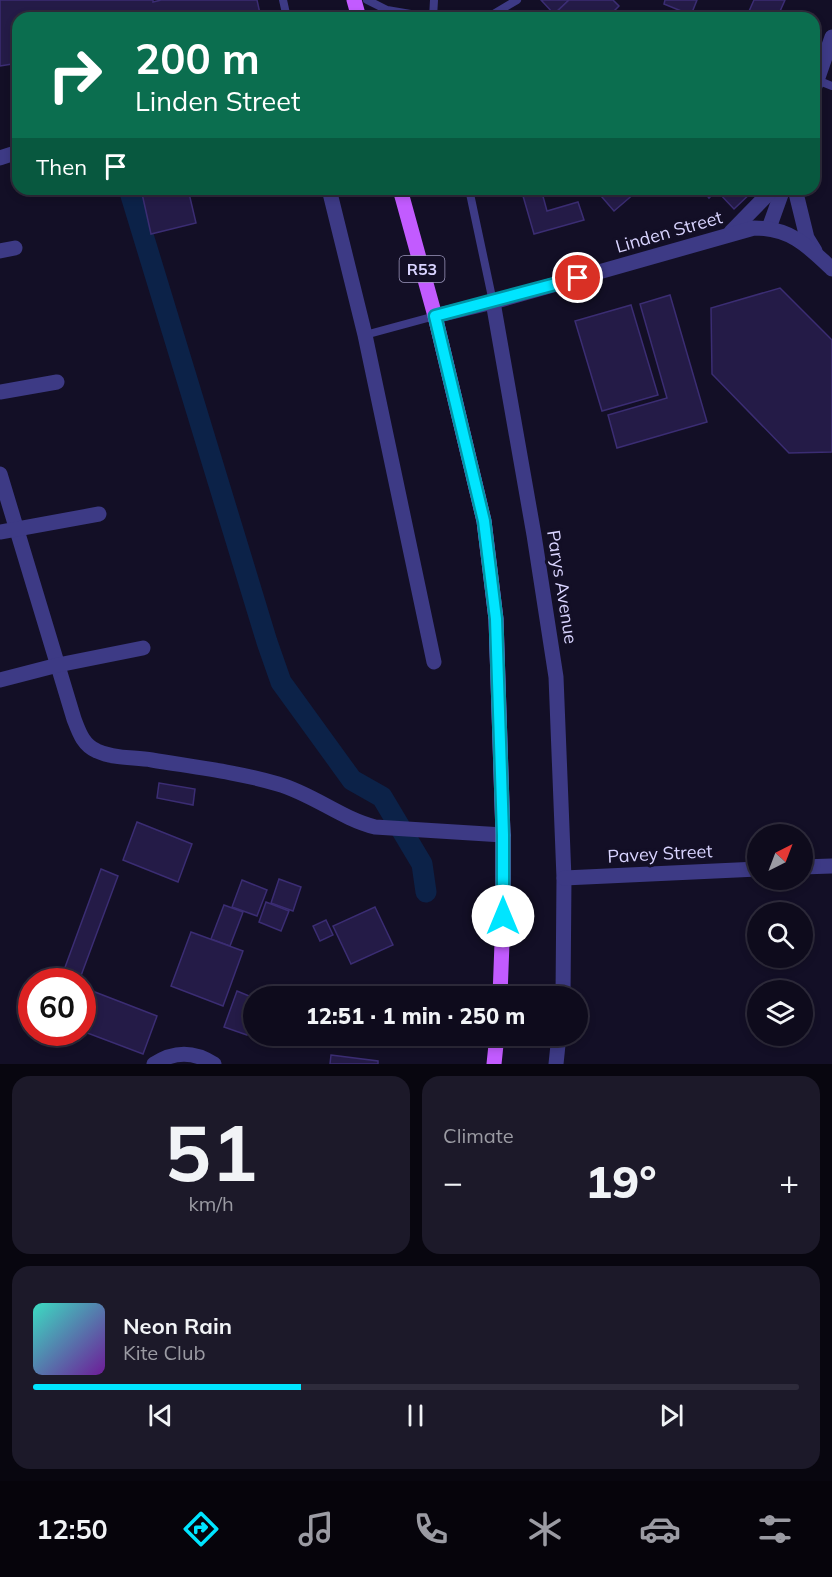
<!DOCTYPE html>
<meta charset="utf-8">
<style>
:root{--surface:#0e0b1c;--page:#1c1929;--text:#f1f3f6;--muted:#9b9ba3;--line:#2e2b3b;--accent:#00e5ff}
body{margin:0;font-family:Mulish,sans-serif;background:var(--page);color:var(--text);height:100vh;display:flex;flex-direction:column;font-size:22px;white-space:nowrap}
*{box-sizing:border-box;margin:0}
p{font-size:20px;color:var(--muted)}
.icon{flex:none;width:33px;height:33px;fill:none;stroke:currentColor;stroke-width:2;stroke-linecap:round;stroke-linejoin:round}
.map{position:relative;height:1064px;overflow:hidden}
.panel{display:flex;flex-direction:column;gap:12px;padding:12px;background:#08060f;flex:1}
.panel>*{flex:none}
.guide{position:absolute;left:12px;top:12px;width:808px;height:183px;border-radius:18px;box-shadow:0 3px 9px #0003,0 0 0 2px var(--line);background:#0b6e4f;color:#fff;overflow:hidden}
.needle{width:39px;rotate:42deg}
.controls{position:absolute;left:747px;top:824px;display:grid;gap:12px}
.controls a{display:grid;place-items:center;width:66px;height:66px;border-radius:50%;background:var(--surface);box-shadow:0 3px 9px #0003,0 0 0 2px var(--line);font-size:30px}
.speed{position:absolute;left:18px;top:968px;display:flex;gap:12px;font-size:30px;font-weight:700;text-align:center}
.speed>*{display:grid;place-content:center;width:78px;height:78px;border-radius:50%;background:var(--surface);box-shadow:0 3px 9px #0003,0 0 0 2px var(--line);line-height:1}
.speed .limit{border:9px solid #d22;background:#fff;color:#111}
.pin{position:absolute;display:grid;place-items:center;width:51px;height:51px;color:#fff;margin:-26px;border:3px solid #fff;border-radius:50%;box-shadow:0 2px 6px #0007}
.me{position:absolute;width:66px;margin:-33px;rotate:0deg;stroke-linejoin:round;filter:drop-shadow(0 0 4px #0008)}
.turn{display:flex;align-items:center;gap:21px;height:126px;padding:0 24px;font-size:27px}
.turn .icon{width:78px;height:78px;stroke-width:2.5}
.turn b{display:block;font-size:42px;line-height:51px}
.then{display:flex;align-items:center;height:57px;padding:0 24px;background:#0003;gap:12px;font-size:22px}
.big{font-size:45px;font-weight:800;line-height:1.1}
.panel .widget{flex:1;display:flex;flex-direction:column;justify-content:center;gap:9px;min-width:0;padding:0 21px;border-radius:18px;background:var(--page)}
.panel .dial{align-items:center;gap:0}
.dial b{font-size:78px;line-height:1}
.song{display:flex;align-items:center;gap:18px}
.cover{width:72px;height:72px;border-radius:9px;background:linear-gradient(135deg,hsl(170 70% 55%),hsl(280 70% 35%))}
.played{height:6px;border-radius:3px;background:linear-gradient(90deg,var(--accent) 35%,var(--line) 35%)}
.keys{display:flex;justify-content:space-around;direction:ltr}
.heat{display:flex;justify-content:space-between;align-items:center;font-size:33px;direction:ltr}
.panel .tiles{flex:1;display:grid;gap:12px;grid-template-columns:1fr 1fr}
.widget:last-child{grid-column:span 2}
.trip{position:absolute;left:243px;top:986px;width:345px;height:60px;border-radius:30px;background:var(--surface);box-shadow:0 3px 9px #0003,0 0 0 2px var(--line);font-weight:800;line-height:60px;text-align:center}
.tabs{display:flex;height:96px;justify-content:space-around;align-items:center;background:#06040b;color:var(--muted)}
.tabs .icon{width:42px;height:42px}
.tabs .on{color:var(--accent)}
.tabs b{font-size:27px;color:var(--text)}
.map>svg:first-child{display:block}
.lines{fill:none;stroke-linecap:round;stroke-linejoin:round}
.canal{stroke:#0c2248;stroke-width:21}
.building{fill:#241b47;stroke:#3b2d73;stroke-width:1.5}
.lane{stroke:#3d3a85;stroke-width:8}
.street{stroke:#3d3a85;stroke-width:15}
.primary{stroke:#c25bff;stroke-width:15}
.route-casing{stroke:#0095a6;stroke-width:15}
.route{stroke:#00e5ff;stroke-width:10}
.labels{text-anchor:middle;stroke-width:6;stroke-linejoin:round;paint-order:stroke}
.shield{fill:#130f26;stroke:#9e99be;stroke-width:1.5}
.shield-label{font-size:16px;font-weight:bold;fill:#d9d4ff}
.street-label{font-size:18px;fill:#d9d4ff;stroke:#130f26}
</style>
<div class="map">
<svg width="832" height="1064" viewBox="0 0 832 1064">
<rect width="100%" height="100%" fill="#130f26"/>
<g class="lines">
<polyline class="canal" points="129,189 267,642 281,682 352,780 382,797 422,864 426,892"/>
</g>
<g class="building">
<polygon points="0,0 153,0 153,2 161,0 257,0 261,18 18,18 18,63 0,66"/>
<polygon points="541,0 569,0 554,14"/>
<polygon points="569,0 613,0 619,6 607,18 550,18"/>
<polygon points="665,0 697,0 691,15 664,4"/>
<polygon points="754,0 785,0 777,18 746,18"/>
<polygon points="141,189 188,189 196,223 151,234"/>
<polygon points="521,189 541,189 547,211 578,202 584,220 534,234"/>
<polygon points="595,189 632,189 635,193 614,211"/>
<polygon points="702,189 718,189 709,198"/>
<polygon points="720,189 755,189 734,209 717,191"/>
<polygon points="780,288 832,340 832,452 789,453 712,374 711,308"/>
<polygon points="670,295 707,422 617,448 608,415 667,398 640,304"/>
<polygon points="631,305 658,395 602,411 575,321"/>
<polygon points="159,783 195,789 193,805 157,798"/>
<polygon points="137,822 192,844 178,882 123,860"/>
<polygon points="101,869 118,876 79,981 60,981"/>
<polygon points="279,879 301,887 293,911 271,903"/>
<polygon points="242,880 267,890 257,916 232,907"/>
<polygon points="266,902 289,911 281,931 259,922"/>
<polygon points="224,905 243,912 230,946 211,939"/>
<polygon points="375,907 393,945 351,964 333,926"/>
<polygon points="326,920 333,935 320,941 313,926"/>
<polygon points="191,932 243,951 223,1006 171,986"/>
<polygon points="82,987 157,1016 143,1054 82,1031"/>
<polygon points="374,988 382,996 367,996"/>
<polygon points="237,991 254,998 254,1017 247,1035 224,1027"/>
<polygon points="331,1055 378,1061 378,1064 330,1064"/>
</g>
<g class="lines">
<g class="lane">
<polyline points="283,0 287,18"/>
<polyline points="367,0 387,10 434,18"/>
<polyline points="433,18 434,0"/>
<polyline points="482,18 492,15 517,0"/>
<polyline points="817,80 832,86"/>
<polyline points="469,189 493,302"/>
<polyline points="365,335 435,316"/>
</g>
<g class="street">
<polyline points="814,89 832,37"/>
<polyline points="0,158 18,152"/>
<polyline points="329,189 365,335 434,662"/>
<polyline points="795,189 807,238 815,251"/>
<polyline points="769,228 783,189"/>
<polyline points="731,232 773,189"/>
<polyline points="0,251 15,248"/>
<polyline points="493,302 534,535 556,677 564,878 563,996"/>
<path d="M435,316L493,302L754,228C790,228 807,245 832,269"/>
<polyline points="0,392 57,382"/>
<path d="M0,474L74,719C79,732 83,745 97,751C114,759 134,757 152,760C194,767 238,772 278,784C313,794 340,818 375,827L503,835"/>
<polyline points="0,532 99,514"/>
<polyline points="0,680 58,665 143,648"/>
<polyline points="802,867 832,866"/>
<polyline points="564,878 758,869"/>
<path d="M154,1064C174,1051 194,1051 214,1064"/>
<polyline points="556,1064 559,1035"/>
</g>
<g class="primary">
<polyline points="354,0 359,18"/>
<polyline points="400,189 435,316 484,521 496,619 503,835 503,916 500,996"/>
<polyline points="494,1064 497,1035"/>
</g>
</g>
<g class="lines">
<g class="route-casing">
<polyline id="route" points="503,916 503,835 496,619 484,521 435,316 578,278"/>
</g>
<use href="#route" class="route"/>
</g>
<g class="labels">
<rect class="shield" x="399.5" y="256" width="45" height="26" rx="4.5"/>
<g class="shield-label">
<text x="422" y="275">R53</text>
</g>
<g class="street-label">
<text transform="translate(669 232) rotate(-16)" y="6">Linden Street</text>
<text transform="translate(562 587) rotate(81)" y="6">Parys Avenue</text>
<text transform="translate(660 854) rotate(-3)" y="6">Pavey Street</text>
</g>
</g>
</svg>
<div class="controls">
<a><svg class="needle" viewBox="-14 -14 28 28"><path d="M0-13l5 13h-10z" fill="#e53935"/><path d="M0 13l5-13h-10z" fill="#9b9ba3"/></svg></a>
<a><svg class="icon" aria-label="search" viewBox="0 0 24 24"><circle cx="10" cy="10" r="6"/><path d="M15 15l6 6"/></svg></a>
<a><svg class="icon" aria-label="layers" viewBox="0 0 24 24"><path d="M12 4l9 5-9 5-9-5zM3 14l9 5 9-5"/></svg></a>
</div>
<div class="speed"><div class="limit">60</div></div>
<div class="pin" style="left:578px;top:278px;background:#d93025"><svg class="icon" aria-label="arrive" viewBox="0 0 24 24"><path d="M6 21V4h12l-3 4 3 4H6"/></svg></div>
<svg class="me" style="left:503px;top:916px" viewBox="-20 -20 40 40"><circle r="19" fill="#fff"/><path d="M0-13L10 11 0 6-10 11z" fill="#00e5ff"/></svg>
<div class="trip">12:51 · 1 min · 250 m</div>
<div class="guide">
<div class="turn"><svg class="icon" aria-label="right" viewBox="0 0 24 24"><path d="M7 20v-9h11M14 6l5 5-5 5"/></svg><div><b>200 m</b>Linden Street</div></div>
<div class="then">Then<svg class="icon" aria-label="arrive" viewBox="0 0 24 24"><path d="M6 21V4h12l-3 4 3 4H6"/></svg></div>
</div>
</div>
<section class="panel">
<div class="tiles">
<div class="widget dial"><b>51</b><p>km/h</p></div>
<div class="widget"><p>Climate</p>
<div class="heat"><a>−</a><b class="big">19°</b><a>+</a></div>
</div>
<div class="widget">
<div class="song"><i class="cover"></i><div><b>Neon Rain</b><p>Kite Club</p></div></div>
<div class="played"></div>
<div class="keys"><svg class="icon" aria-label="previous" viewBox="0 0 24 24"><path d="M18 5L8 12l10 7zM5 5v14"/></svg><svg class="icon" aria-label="pause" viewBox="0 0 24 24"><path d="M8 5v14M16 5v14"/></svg><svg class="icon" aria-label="next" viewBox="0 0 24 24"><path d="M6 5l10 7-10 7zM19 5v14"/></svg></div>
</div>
</div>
</section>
<nav class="tabs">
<b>12:50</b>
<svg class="icon on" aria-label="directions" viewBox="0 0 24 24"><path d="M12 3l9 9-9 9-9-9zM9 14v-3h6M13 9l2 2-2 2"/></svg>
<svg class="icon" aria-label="music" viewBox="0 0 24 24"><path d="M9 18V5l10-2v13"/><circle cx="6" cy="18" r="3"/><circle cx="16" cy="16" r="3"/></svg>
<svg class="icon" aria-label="phone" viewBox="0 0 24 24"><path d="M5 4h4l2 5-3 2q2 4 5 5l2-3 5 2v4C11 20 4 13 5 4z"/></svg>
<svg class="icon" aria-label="climate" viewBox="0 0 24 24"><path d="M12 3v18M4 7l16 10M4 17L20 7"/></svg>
<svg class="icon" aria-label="car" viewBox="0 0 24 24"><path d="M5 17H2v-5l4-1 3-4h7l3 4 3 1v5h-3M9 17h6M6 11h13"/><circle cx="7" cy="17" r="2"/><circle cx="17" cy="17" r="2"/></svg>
<svg class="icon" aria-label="filters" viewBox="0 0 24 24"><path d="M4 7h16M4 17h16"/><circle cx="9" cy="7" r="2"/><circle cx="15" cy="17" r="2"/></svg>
</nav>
